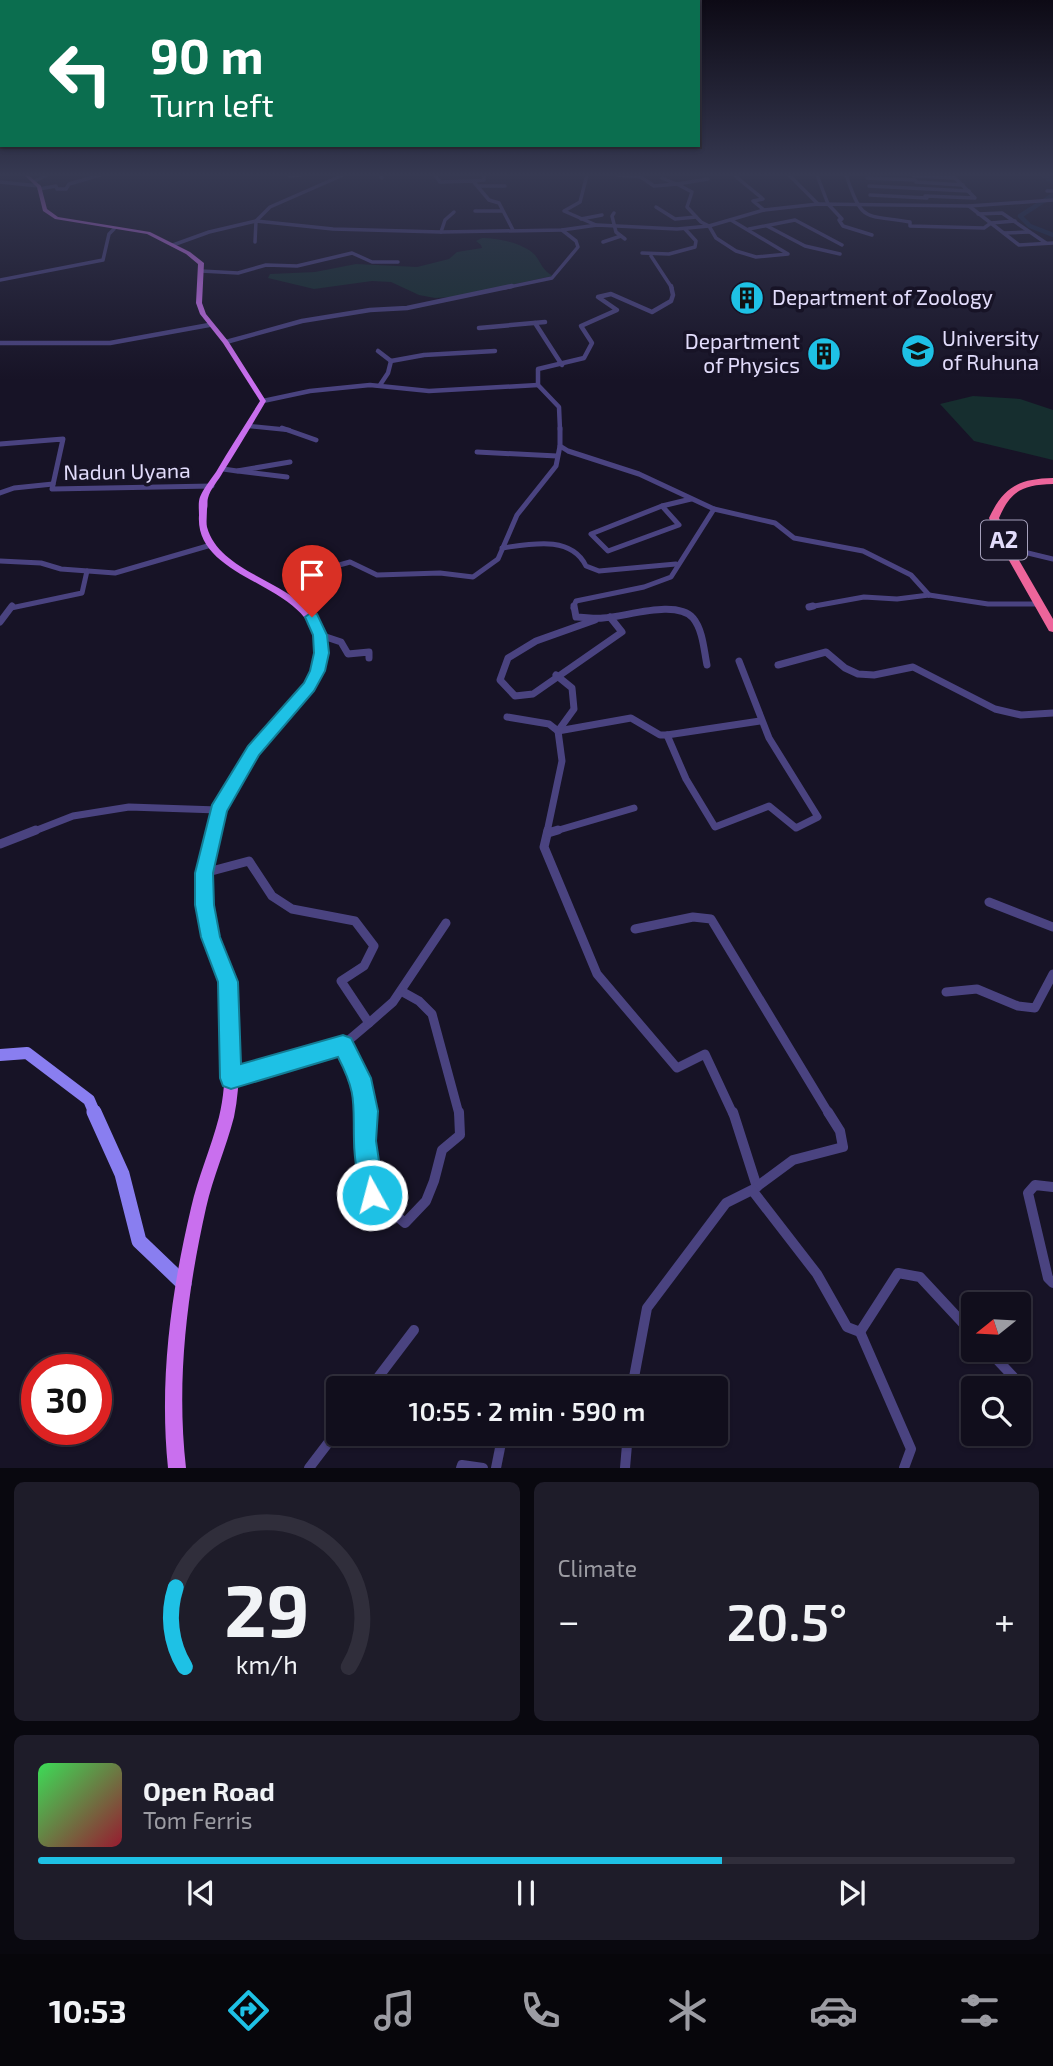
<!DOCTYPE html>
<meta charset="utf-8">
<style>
:root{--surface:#110e1c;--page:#1e1c29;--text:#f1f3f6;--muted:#9c9ca3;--line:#302e3b;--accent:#1ec1e5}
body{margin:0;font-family:"Exo 2",sans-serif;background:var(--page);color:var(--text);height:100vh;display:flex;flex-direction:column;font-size:26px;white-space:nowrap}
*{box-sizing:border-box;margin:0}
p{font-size:23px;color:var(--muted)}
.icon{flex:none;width:38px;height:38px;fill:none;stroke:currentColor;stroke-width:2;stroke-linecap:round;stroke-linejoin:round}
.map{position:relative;height:1468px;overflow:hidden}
.drawer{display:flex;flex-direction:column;gap:14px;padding:14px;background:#09080f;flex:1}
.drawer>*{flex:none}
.banner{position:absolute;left:0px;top:0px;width:700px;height:147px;box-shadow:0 2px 5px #0004,0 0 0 2px var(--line);background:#0b6e4f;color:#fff;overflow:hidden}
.needle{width:46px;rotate:252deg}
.controls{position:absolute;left:961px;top:1292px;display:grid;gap:14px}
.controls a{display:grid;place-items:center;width:70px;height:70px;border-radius:7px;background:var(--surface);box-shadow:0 2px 5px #0004,0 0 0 2px var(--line);font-size:35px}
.speed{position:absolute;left:21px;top:1354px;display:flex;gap:14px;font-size:35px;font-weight:700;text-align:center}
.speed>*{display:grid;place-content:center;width:91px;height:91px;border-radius:50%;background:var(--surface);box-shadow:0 2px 5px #0004,0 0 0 2px var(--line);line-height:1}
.speed .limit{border:10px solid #d22;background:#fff;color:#111}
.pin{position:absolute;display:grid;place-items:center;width:60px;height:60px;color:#fff;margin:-72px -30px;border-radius:50% 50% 50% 0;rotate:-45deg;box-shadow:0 0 7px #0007}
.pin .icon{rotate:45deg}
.me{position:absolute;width:77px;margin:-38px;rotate:353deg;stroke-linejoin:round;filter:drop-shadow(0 0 5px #0008)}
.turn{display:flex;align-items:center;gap:24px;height:147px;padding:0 35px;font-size:32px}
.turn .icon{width:91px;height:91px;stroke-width:2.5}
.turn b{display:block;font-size:49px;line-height:60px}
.big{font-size:52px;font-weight:600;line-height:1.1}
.drawer .card{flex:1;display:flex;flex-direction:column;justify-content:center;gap:10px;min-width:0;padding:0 24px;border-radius:10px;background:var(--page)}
.drawer .dial{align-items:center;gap:0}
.dial svg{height:182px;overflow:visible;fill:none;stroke:var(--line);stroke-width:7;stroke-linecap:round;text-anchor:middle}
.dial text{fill:var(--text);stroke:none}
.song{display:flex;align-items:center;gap:21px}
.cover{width:84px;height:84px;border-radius:10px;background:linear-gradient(135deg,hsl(130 70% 55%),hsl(350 70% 35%))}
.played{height:7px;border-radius:4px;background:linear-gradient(90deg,var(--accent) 70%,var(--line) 70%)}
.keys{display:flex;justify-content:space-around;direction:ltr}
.heat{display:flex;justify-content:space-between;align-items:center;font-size:38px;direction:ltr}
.drawer .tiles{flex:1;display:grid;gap:14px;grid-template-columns:1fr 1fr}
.card:last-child{grid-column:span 2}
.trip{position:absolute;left:326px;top:1376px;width:402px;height:70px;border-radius:7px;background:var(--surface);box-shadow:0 2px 5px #0004,0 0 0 2px var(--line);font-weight:600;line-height:70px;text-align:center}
.dock{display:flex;height:112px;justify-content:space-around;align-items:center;background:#07060b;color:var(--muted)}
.dock .icon{width:49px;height:49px}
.dock .current{color:var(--accent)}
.dock b{font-size:32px;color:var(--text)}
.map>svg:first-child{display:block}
.green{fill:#162e2f}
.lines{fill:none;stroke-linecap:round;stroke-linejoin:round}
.canal{stroke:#152548;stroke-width:4.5}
.street-far5{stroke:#4a4380;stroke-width:3.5}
.street-far4{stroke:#4a4380;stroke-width:4.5}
.street-far3{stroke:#4a4380;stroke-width:5}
.street-far2{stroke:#4a4380;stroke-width:7}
.street-far1{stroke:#4a4380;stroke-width:9}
.street{stroke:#4a4380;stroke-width:10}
.secondary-far1{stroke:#897ef0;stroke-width:12}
.secondary{stroke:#897ef0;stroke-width:15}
.primary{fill:#c96fee;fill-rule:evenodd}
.highway{fill:#ed659b;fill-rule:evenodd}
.route{fill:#1ec1e5;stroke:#147d95;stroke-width:2}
.labels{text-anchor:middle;stroke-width:7;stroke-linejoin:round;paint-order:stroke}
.far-poi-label{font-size:21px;fill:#e2dcfb;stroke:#171326;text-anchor:start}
.far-street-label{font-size:21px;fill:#e2dcfb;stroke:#171326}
.shield{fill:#171326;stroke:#a5a0bb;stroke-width:2}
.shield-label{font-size:23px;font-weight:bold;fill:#e2dcfb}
</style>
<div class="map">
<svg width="1053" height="1468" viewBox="0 0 1053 1468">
<rect width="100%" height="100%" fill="#171326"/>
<g class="green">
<path d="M482,238C497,238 524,243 535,255C542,264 542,270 553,276L454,297L435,298L419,295L391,282L372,281L314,289L268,278L270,274L315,272L356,264L417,267L449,259L457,252L482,248L481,245L476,241Z"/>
<polygon points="973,396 1020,399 1053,410 1053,460 974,441 940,404"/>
</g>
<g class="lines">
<g class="canal">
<polyline points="1043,175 1053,182"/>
<polyline points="1053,195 1020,216 1030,226 1053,235"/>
</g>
<g class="street-far5">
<polyline points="380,175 382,178"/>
<polyline points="435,175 440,182 473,181 489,200 499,203 513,230"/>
<polyline points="587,175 580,202 564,211 596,225"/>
<polyline points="617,175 641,177 654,186 677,184"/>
<polyline points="734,175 763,199 753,201 764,210"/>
<polyline points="789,175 818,204"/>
<polyline points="817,175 828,204 842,219 839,220 843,226 872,235"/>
<path d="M846,175C863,223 862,214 910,222V226L984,228L991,223L1015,221"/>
<polyline points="290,176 301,175"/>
<polyline points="914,176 955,178"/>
<polyline points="662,178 676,184"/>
<polyline points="867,178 915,180"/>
<polyline points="708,179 677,184 692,192 687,207 701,222 709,226 716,238 736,251 756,257 788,254 731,220"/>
<polyline points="35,181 47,175"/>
<polyline points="473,181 484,180 484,175"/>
<polyline points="0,182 39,186"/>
<polyline points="916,182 963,185"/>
<polyline points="478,186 505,186"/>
<polyline points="869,186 969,191"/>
<polyline points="39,189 56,186 57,189 66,189 69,184 100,175"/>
<polyline points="1047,191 1053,191"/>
<polyline points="870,195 927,198"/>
<polyline points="925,196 975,198 952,175"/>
<polyline points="969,206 1019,245 1053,243"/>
<polyline points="656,207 675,219 696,217"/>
<polyline points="475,211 502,211"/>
<polyline points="614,213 612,216 616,232 625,239"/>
<polyline points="978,214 1002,213 1046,243"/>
<polyline points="581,219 602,215"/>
<polyline points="767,226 805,246 840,254"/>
<polyline points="749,229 795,220 842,245"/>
<polyline points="441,232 445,220 454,212"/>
<polyline points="1004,233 1029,232"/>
<polyline points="255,242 256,221 333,229 441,232 562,230 597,225 677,229 709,226 764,210 818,204 969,206 1053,200"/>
<polyline points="603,242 621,236"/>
<polyline points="173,245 209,232 256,221 270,207 343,175"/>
<polyline points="642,253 669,254 695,247 696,241 685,229"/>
<polyline points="651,256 672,288"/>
<polyline points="201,271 238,273 266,265 297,266 352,253 372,262 398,262"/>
<polyline points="0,280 103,260 109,234 114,229"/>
<polyline points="504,288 552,278 578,247 576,241 562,230"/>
</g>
<g class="street-far4">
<polyline points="535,323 562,365"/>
<polyline points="479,328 545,322"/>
<polyline points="226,342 302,321 370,310 407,308 512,286"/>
<polyline points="0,343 110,343 209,325"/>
<polyline points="378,351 391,361"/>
<polyline points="380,385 388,373 391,361 424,355 495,351"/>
<polyline points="263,401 310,391 370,385 429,391 538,385"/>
<polyline points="249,426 289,430"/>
<polyline points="560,430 559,407 538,385 538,369 584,358 592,343 581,326 617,310 598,297 611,294 652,312 671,301 673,295 671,286"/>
</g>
<g class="street-far3">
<polyline points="282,428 316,440"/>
<polyline points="560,428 560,446 568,451 639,474 714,509 671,577 644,587 576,601 573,608"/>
<polyline points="0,444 63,439 52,489 212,486"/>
<polyline points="477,452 557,456"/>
<polyline points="223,469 237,471 290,462"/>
<polyline points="238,471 287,477"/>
<polyline points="0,493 14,488 53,484"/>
<polygon points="662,506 679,525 608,551 591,534"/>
<polyline points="662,506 691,499"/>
<polyline points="714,509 775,523 794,538 863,551 911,575 929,595"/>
<path d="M502,548C531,544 571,535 586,566L599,571L676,564"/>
<polyline points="1007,548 1053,559"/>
<polyline points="0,561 41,563 61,569 115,573 211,545"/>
<polyline points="293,600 296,577 350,562 377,575 440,573 473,577 498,559 517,515 556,466 560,446"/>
<polyline points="809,607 864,597 897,599 929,595 988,604 1039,604"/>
<polyline points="11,608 82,593 87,571"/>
</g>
<g class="street-far2">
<path d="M574,606L576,617C585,617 594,619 603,618C626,617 676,599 693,618C703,630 704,651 707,665"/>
<polyline points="809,607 813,606"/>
<polyline points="595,620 536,641 508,658 500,680 515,696 533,694 622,632 610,617"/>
<polyline points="0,622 12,606"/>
<polyline points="320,635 341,642 348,654 369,652 369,658"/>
<polyline points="778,665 826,652 845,668 858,674 874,675 913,667 995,709 1021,715 1053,713"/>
<polyline points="556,675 572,688 574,709 558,731"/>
<polyline points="507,717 549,724 558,731 562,761 547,832"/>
<polyline points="558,731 631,718 660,735 667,735 760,721"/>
<polyline points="667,735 686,779 715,827 769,806 796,828 818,817 769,738 739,661"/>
<polyline points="32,832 73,816 129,807 218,810"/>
<polyline points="552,832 634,808"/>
</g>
<g class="street-far1">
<polyline points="548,830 544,847 597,974 677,1068 705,1054 733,1114"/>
<polyline points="548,833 558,830"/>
<polyline points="0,844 36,830"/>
<polyline points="204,873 249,861 272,896 292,909 355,921 374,946 364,966 341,981 369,1023 343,1045 232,1078"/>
<polyline points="989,902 1053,927"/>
<polyline points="635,929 693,917 711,919 829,1114"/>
<polyline points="401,991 419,1001 432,1014 459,1114"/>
<polyline points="946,992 977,989 1018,1006 1035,1008 1053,974"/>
<polyline points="369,1023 393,1002 446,923"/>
<polyline points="343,1045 360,1078 367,1114"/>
</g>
<g class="street">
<polyline points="367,1112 365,1141 372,1195 405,1223 426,1201 434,1181 442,1150 460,1135 459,1112"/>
<polyline points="733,1112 757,1187"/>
<polyline points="1053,1187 1035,1185 1028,1193 1048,1278 1053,1283"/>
<polyline points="755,1188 793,1160 843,1147 840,1131 828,1112"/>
<polyline points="860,1332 911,1449 904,1468"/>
<polyline points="987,1349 1022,1386"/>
<polyline points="370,1388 414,1330"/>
<polyline points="632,1388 647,1308 726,1203 752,1190 817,1274 847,1327 860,1332 898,1273 920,1277 973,1334"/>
<polyline points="309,1468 338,1430"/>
<polyline points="461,1468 462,1465 483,1468"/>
<polyline points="496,1468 503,1433"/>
<polyline points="625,1468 628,1433"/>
</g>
<polyline class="secondary-far1" points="0,1055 27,1053 89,1100 95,1114"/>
<polyline class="secondary" points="94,1112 122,1174 139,1241 184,1284"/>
<path class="primary" d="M24,175H28L41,186L47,209L58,217L150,232L190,252L204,263L202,303L206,314L228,341L266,401C252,425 238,448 223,472C219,480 210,489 208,498C207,501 208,505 207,509C207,515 206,522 207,527C223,585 330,582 326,656C323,690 289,713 269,737C248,763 229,793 219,825C209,861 207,899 218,936C222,949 229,962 233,975C236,988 237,1003 237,1016C239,1049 241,1084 234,1117C226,1148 213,1177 206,1208C187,1293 176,1380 186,1468H168C159,1380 171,1293 191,1208C198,1177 211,1148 219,1117C227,1085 225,1049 224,1016C223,1003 223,988 219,975C216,962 209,949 205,936C195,899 197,861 208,824C218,791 239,759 261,732C280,709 313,689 316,656C323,582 194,585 199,515C199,510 198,502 200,497C203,489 211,479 216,472C230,448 245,425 260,401L223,343L200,314L196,303L198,264L186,254L147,234L55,219L43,211L37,187Z"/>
<path class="highway" d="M1053,478V484C1023,485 1011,490 999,518L1012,548L1053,619V632L1049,631L1002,548L989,518C1004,486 1019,479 1053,478Z"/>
</g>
<linearGradient id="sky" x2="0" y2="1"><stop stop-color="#0d0a15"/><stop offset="0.46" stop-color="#363952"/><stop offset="1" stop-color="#363952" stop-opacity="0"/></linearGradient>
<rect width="1053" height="380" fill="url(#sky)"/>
<path class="route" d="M312,612L317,614L327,635L329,653L325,671L314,691L259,755L227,811L213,873L214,905L220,937L238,982L241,1064L343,1035L351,1038L371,1078L378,1111L376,1141L384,1195L380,1203L372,1207L364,1203L360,1195C358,1177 354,1159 354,1141C353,1102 357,1094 338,1057L231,1089L223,1086L220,1078L218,982L201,937L195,905V873L212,805L248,746L304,683L310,671L314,653L313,635L305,617Z"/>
<defs>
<g id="building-disc" transform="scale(1.75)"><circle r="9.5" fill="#1ec1e5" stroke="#171326"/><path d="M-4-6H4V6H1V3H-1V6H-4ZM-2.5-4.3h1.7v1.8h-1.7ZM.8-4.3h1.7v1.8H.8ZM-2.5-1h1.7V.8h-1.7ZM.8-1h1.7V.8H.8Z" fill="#111"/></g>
<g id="university-disc" transform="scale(1.75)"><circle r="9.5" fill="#1ec1e5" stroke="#171326"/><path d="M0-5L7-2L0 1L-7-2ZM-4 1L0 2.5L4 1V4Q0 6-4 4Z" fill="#111"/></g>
</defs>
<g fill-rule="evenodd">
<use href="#building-disc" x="747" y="298"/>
<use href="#university-disc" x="918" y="351"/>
<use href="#building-disc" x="824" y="354"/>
</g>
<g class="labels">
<g class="far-poi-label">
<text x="772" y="305">Department of Zoology</text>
<text x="942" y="346">University<tspan x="942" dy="24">of Ruhuna</tspan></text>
<text x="800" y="349" text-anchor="end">Department<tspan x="800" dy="24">of Physics</tspan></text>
</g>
<g class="far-street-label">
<text transform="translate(127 472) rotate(-1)" y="7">Nadun Uyana</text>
</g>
<rect class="shield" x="981" y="520.5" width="46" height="39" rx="5"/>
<g class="shield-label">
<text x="1004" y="548">A2</text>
</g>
</g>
</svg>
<div class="controls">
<a><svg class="needle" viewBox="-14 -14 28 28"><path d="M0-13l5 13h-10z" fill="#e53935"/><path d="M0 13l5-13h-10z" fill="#9c9ca3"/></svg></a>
<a><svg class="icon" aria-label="search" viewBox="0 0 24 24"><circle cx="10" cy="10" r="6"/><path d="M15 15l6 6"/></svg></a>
</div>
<div class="speed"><div class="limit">30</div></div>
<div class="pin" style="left:312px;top:617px;background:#d93025"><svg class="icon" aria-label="arrive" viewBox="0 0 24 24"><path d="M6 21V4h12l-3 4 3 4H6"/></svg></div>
<svg class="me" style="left:372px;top:1195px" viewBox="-20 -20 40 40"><circle r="17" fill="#1ec1e5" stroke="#fff" stroke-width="3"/><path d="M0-11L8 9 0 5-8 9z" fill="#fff"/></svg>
<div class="trip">10:55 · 2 min · 590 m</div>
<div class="banner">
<div class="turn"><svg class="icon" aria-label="left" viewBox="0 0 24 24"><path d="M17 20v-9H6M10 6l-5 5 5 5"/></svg><div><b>90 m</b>Turn left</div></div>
</div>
</div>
<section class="drawer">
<div class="tiles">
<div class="card dial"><svg viewBox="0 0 100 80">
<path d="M14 69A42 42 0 1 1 86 69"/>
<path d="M14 69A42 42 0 0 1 10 34" stroke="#1ec1e5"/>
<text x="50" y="56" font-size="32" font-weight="700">29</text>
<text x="50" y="72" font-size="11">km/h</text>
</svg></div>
<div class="card"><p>Climate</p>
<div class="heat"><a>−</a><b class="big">20.5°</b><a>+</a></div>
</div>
<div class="card">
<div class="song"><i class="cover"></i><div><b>Open Road</b><p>Tom Ferris</p></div></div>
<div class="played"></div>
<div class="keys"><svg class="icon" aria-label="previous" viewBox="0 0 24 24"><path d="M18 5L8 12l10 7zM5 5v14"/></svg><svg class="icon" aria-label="pause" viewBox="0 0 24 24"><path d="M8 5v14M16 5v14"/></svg><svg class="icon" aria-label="next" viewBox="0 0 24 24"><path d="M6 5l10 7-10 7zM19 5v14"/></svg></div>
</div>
</div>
</section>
<nav class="dock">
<b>10:53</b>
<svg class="icon current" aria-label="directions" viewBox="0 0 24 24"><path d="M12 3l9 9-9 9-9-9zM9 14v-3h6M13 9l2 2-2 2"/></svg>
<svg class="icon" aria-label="music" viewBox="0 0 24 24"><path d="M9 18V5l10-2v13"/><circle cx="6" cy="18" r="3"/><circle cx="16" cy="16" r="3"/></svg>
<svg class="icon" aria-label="phone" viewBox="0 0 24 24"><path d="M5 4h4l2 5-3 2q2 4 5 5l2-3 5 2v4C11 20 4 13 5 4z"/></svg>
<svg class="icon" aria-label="climate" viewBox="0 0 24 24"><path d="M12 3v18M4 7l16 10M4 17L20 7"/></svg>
<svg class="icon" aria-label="car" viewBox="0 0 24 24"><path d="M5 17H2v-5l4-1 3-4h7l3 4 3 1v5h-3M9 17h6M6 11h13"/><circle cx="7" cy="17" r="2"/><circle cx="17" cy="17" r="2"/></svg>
<svg class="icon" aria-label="filters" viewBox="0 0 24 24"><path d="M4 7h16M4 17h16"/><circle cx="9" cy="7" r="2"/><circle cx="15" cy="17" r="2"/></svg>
</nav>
